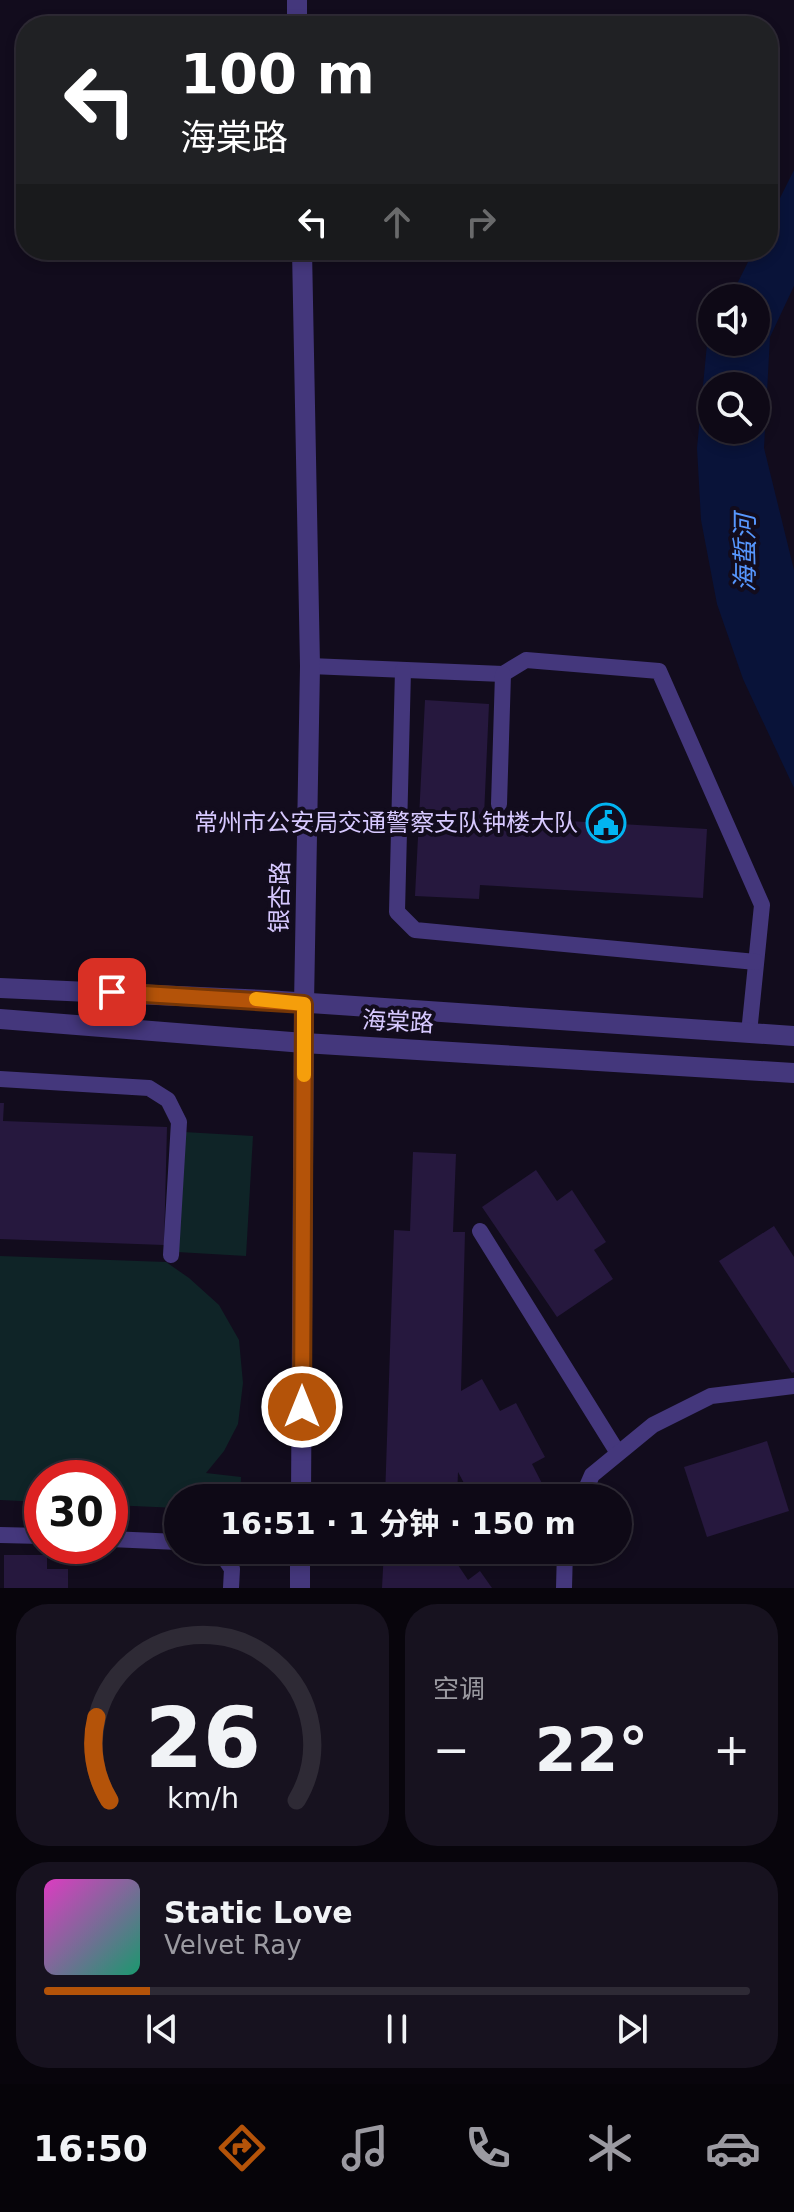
<!DOCTYPE html>
<html lang="zh">
<meta charset="utf-8">
<style>
:root{--surface:#0e0916;--page:#17121f;--text:#f1f3f6;--muted:#9b9aa1;--line:#2e2a35;--accent:#b45309}
body{margin:0;font-family:"DejaVu Sans","Noto Sans SC",sans-serif;background:var(--page);color:var(--text);height:100vh;display:flex;flex-direction:column;font-size:30px;white-space:nowrap}
*{box-sizing:border-box;margin:0}
p{font-size:26px;color:var(--muted)}
.icon{flex:none;width:44px;height:44px;fill:none;stroke:currentColor;stroke-width:2;stroke-linecap:round;stroke-linejoin:round}
.map{position:relative;height:1588px;overflow:hidden}
.details{display:flex;flex-direction:column;gap:16px;padding:16px;background:#08050c;flex:1}
.details>*{flex:none}
.hud{position:absolute;left:16px;top:16px;width:762px;height:244px;border-radius:32px;box-shadow:0 4px 12px #0003,0 0 0 2px var(--line);background:#202124;color:#fff;overflow:hidden}
.controls{position:absolute;left:698px;top:284px;display:grid;gap:16px}
.controls a{display:grid;place-items:center;width:72px;height:72px;border-radius:50%;background:var(--surface);box-shadow:0 4px 12px #0003,0 0 0 2px var(--line);font-size:40px}
.speed{position:absolute;left:24px;top:1460px;display:flex;gap:16px;font-size:40px;font-weight:700;text-align:center}
.speed>*{display:grid;place-content:center;width:104px;height:104px;border-radius:50%;background:var(--surface);box-shadow:0 4px 12px #0003,0 0 0 2px var(--line);line-height:1}
.speed .limit{border:12px solid #d22;background:#fff;color:#111}
.pin{position:absolute;display:grid;place-items:center;width:68px;height:68px;color:#fff;margin:-34px;border-radius:16px;box-shadow:0 4px 12px #0006}
.me{position:absolute;width:88px;margin:-44px;rotate:0deg;stroke-linejoin:round;filter:drop-shadow(0 0 6px #0008)}
.turn{display:flex;align-items:center;gap:28px;height:168px;padding:0 32px;font-size:36px}
.turn .icon{width:104px;height:104px;stroke-width:2.5}
.turn b{display:block;font-size:56px;line-height:68px}
.lanes{display:flex;align-items:center;height:76px;padding:0 32px;background:#0003;justify-content:center;gap:40px;direction:ltr}
.lanes .off{opacity:.35}
.big{font-size:60px;font-weight:700;line-height:1.1}
.details .tile{flex:1;display:flex;flex-direction:column;justify-content:center;gap:12px;min-width:0;padding:0 28px;border-radius:32px;background:var(--page)}
.details .dial{align-items:center;gap:0}
.dial svg{height:208px;overflow:visible;fill:none;stroke:var(--line);stroke-width:7;stroke-linecap:round;text-anchor:middle}
.dial text{fill:var(--text);stroke:none}
.song{display:flex;align-items:center;gap:24px}
.cover{width:96px;height:96px;border-radius:12px;background:linear-gradient(135deg,hsl(310 70% 55%),hsl(160 70% 35%))}
.played{height:8px;border-radius:4px;background:linear-gradient(90deg,var(--accent) 15%,var(--line) 15%)}
.keys{display:flex;justify-content:space-around;direction:ltr}
.heat{display:flex;justify-content:space-between;align-items:center;font-size:44px;direction:ltr}
.details .tiles{flex:1;display:grid;gap:16px;grid-template-columns:1fr 1fr}
.tile:last-child{grid-column:span 2}
.trip{position:absolute;left:164px;top:1484px;width:468px;height:80px;border-radius:40px;background:var(--surface);box-shadow:0 4px 12px #0003,0 0 0 2px var(--line);font-weight:700;line-height:80px;text-align:center}
.tabs{display:flex;height:128px;justify-content:space-around;align-items:center;background:#060409;color:var(--muted)}
.tabs .icon{width:56px;height:56px}
.tabs .current{color:var(--accent)}
.tabs b{font-size:36px;color:var(--text)}
.map>svg:first-child{display:block}
.green{fill:#0f2427}
.water{fill:#091339;fill-rule:evenodd}
.building{fill:#26183e}
.lines{fill:none;stroke-linecap:round;stroke-linejoin:round}
.service{stroke:#44377c;stroke-width:16}
.minor{stroke:#44377c;stroke-width:20}
.tertiary{stroke:#44377c;stroke-width:20}
.route-casing{stroke:#753606;stroke-width:20}
.route{stroke:#b45309;stroke-width:14}
.slow{stroke:#f59e0b;stroke-width:14}
.labels{text-anchor:middle;stroke-width:8;stroke-linejoin:round;paint-order:stroke}
.poi-label{font-size:24px;fill:#d7c9ff;stroke:#120c1d;text-anchor:end}
.street-label{font-size:24px;fill:#d7c9ff;stroke:#120c1d}
.water-label{font-size:26px;font-style:italic;fill:#5797fe;stroke:#120c1d}
</style>
<div class="map">
<svg width="794" height="1588" viewBox="0 0 794 1588">
<rect width="100%" height="100%" fill="#120c1d"/>
<g class="green">
<polygon points="184,1132 253,1136 246,1256 177,1252"/>
<polygon points="0,1256 166,1262 189,1278 219,1305 239,1340 243,1383 238,1424 224,1451 206,1473 241,1477 240,1498 178,1498 178,1508 110,1505 110,1478 42,1478 42,1502 0,1500"/>
</g>
<path class="water" d="M794,170V286L770,337L764,448L794,570V788L743,679L717,604L701,520L697,448L707,344L712,333V342H756V298H730L754,250H768V222ZM712,386H756V430H712Z"/>
<g class="building">
<polygon points="425,700 489,704 484,816 707,829 703,898 480,885 479,899 415,896"/>
<polygon points="0,1103 4,1103 3,1121 167,1127 164,1245 0,1239"/>
<polygon points="413,1152 456,1154 453,1232 465,1232 461,1391 482,1379 500,1411 516,1403 545,1457 532,1464 548,1495 542,1498 472,1498 458,1472 457,1498 385,1498 394,1230 410,1231"/>
<polygon points="536,1170 557,1201 572,1190 606,1242 594,1250 613,1279 557,1317 482,1207"/>
<polygon points="774,1226 794,1257 794,1372 792,1373 719,1261"/>
<polygon points="767,1441 789,1511 707,1537 684,1467"/>
<polygon points="384,1550 454,1550 454,1559 468,1580 480,1571 492,1588 382,1588"/>
<polygon points="4,1555 47,1555 47,1569 68,1569 68,1588 4,1588"/>
</g>
<g class="lines">
<g class="service">
<polyline points="310,666 503,674 526,660 659,671 762,905 749,1033"/>
<polyline points="403,670 397,912 415,930 756,962"/>
<polyline points="499,804 503,674"/>
<polyline points="0,1079 149,1088 168,1100 179,1122 171,1255"/>
<polyline points="480,1231 618,1453"/>
<polyline points="582,1498 592,1475 653,1425 711,1396 794,1386"/>
<polyline points="0,1535 42,1536"/>
<polyline points="110,1539 178,1542"/>
<polyline points="219,1550 232,1569 231,1588"/>
<polyline points="564,1588 565,1550"/>
</g>
<g class="minor">
<polyline points="297,0 297,26"/>
<polyline points="301,1498 304,1004 310,666 302,250"/>
<polyline points="300,1588 300,1550"/>
</g>
<g class="tertiary">
<polyline points="0,988 266,1000 794,1036"/>
<polyline points="0,1019 304,1043 794,1073"/>
</g>
</g>
<g class="lines">
<g class="route-casing">
<polyline id="route" points="112,992 304,1004 302,1407"/>
</g>
<use href="#route" class="route"/>
<polyline class="slow" points="256,999 304,1004 304,1075"/>
</g>
<defs>
<g id="civic-ring" transform="scale(2)"><circle r="9.5" fill="#120c1d" stroke="#02b4f1" stroke-width="1.5"/><path d="M-.6-6.5H3V-4.5H.6V-3L4-1V1h2V6H-6V1h2V-1L-.6-3ZM-1.2 2.5V6h2.4V2.5Z" fill="#02b4f1"/></g>
</defs>
<g fill-rule="evenodd">
<use href="#civic-ring" x="606" y="823"/>
</g>
<g class="labels">
<g class="poi-label">
<text x="578" y="831">常州市公安局交通警察支队钟楼大队</text>
</g>
<g class="street-label">
<text transform="translate(280 897) rotate(-89)" y="8">银杏路</text>
<text transform="translate(398 1022) rotate(3)" y="8">海棠路</text>
</g>
<g class="water-label">
<text transform="translate(745 553) rotate(-90)" y="9">海蜇河</text>
</g>
</g>
</svg>
<div class="controls">
<a><svg class="icon" aria-label="sound" viewBox="0 0 24 24"><path d="M4 9h4l5-4v14l-5-4H4zM17 9q2 3 0 6"/></svg></a>
<a><svg class="icon" aria-label="search" viewBox="0 0 24 24"><circle cx="10" cy="10" r="6"/><path d="M15 15l6 6"/></svg></a>
</div>
<div class="speed"><div class="limit">30</div></div>
<div class="pin" style="left:112px;top:992px;background:#d93025"><svg class="icon" aria-label="arrive" viewBox="0 0 24 24"><path d="M6 21V4h12l-3 4 3 4H6"/></svg></div>
<svg class="me" style="left:302px;top:1407px" viewBox="-20 -20 40 40"><circle r="17" fill="#b45309" stroke="#fff" stroke-width="3"/><path d="M0-11L8 9 0 5-8 9z" fill="#fff"/></svg>
<div class="trip">16:51 · 1 分钟 · 150 m</div>
<div class="hud">
<div class="turn"><svg class="icon" aria-label="left" viewBox="0 0 24 24"><path d="M17 20v-9H6M10 6l-5 5 5 5"/></svg><div><b>100 m</b>海棠路</div></div>
<div class="lanes"><svg class="icon" aria-label="left" viewBox="0 0 24 24"><path d="M17 20v-9H6M10 6l-5 5 5 5"/></svg><svg class="icon off" aria-label="ahead" viewBox="0 0 24 24"><path d="M12 20V5M6 11l6-6 6 6"/></svg><svg class="icon off" aria-label="right" viewBox="0 0 24 24"><path d="M7 20v-9h11M14 6l5 5-5 5"/></svg></div>
</div>
</div>
<section class="details">
<div class="tiles">
<div class="tile dial"><svg viewBox="0 0 100 80">
<path d="M14 69A42 42 0 1 1 86 69"/>
<path d="M14 69A42 42 0 0 1 9 37" stroke="#b45309"/>
<text x="50" y="56" font-size="32" font-weight="700">26</text>
<text x="50" y="72" font-size="11">km/h</text>
</svg></div>
<div class="tile"><p>空调</p>
<div class="heat"><a>−</a><b class="big">22°</b><a>+</a></div>
</div>
<div class="tile">
<div class="song"><i class="cover"></i><div><b>Static Love</b><p>Velvet Ray</p></div></div>
<div class="played"></div>
<div class="keys"><svg class="icon" aria-label="previous" viewBox="0 0 24 24"><path d="M18 5L8 12l10 7zM5 5v14"/></svg><svg class="icon" aria-label="pause" viewBox="0 0 24 24"><path d="M8 5v14M16 5v14"/></svg><svg class="icon" aria-label="next" viewBox="0 0 24 24"><path d="M6 5l10 7-10 7zM19 5v14"/></svg></div>
</div>
</div>
</section>
<nav class="tabs">
<b>16:50</b>
<svg class="icon current" aria-label="directions" viewBox="0 0 24 24"><path d="M12 3l9 9-9 9-9-9zM9 14v-3h6M13 9l2 2-2 2"/></svg>
<svg class="icon" aria-label="music" viewBox="0 0 24 24"><path d="M9 18V5l10-2v13"/><circle cx="6" cy="18" r="3"/><circle cx="16" cy="16" r="3"/></svg>
<svg class="icon" aria-label="phone" viewBox="0 0 24 24"><path d="M5 4h4l2 5-3 2q2 4 5 5l2-3 5 2v4C11 20 4 13 5 4z"/></svg>
<svg class="icon" aria-label="climate" viewBox="0 0 24 24"><path d="M12 3v18M4 7l16 10M4 17L20 7"/></svg>
<svg class="icon" aria-label="car" viewBox="0 0 24 24"><path d="M5 17H2v-5l4-1 3-4h7l3 4 3 1v5h-3M9 17h6M6 11h13"/><circle cx="7" cy="17" r="2"/><circle cx="17" cy="17" r="2"/></svg>
</nav>
